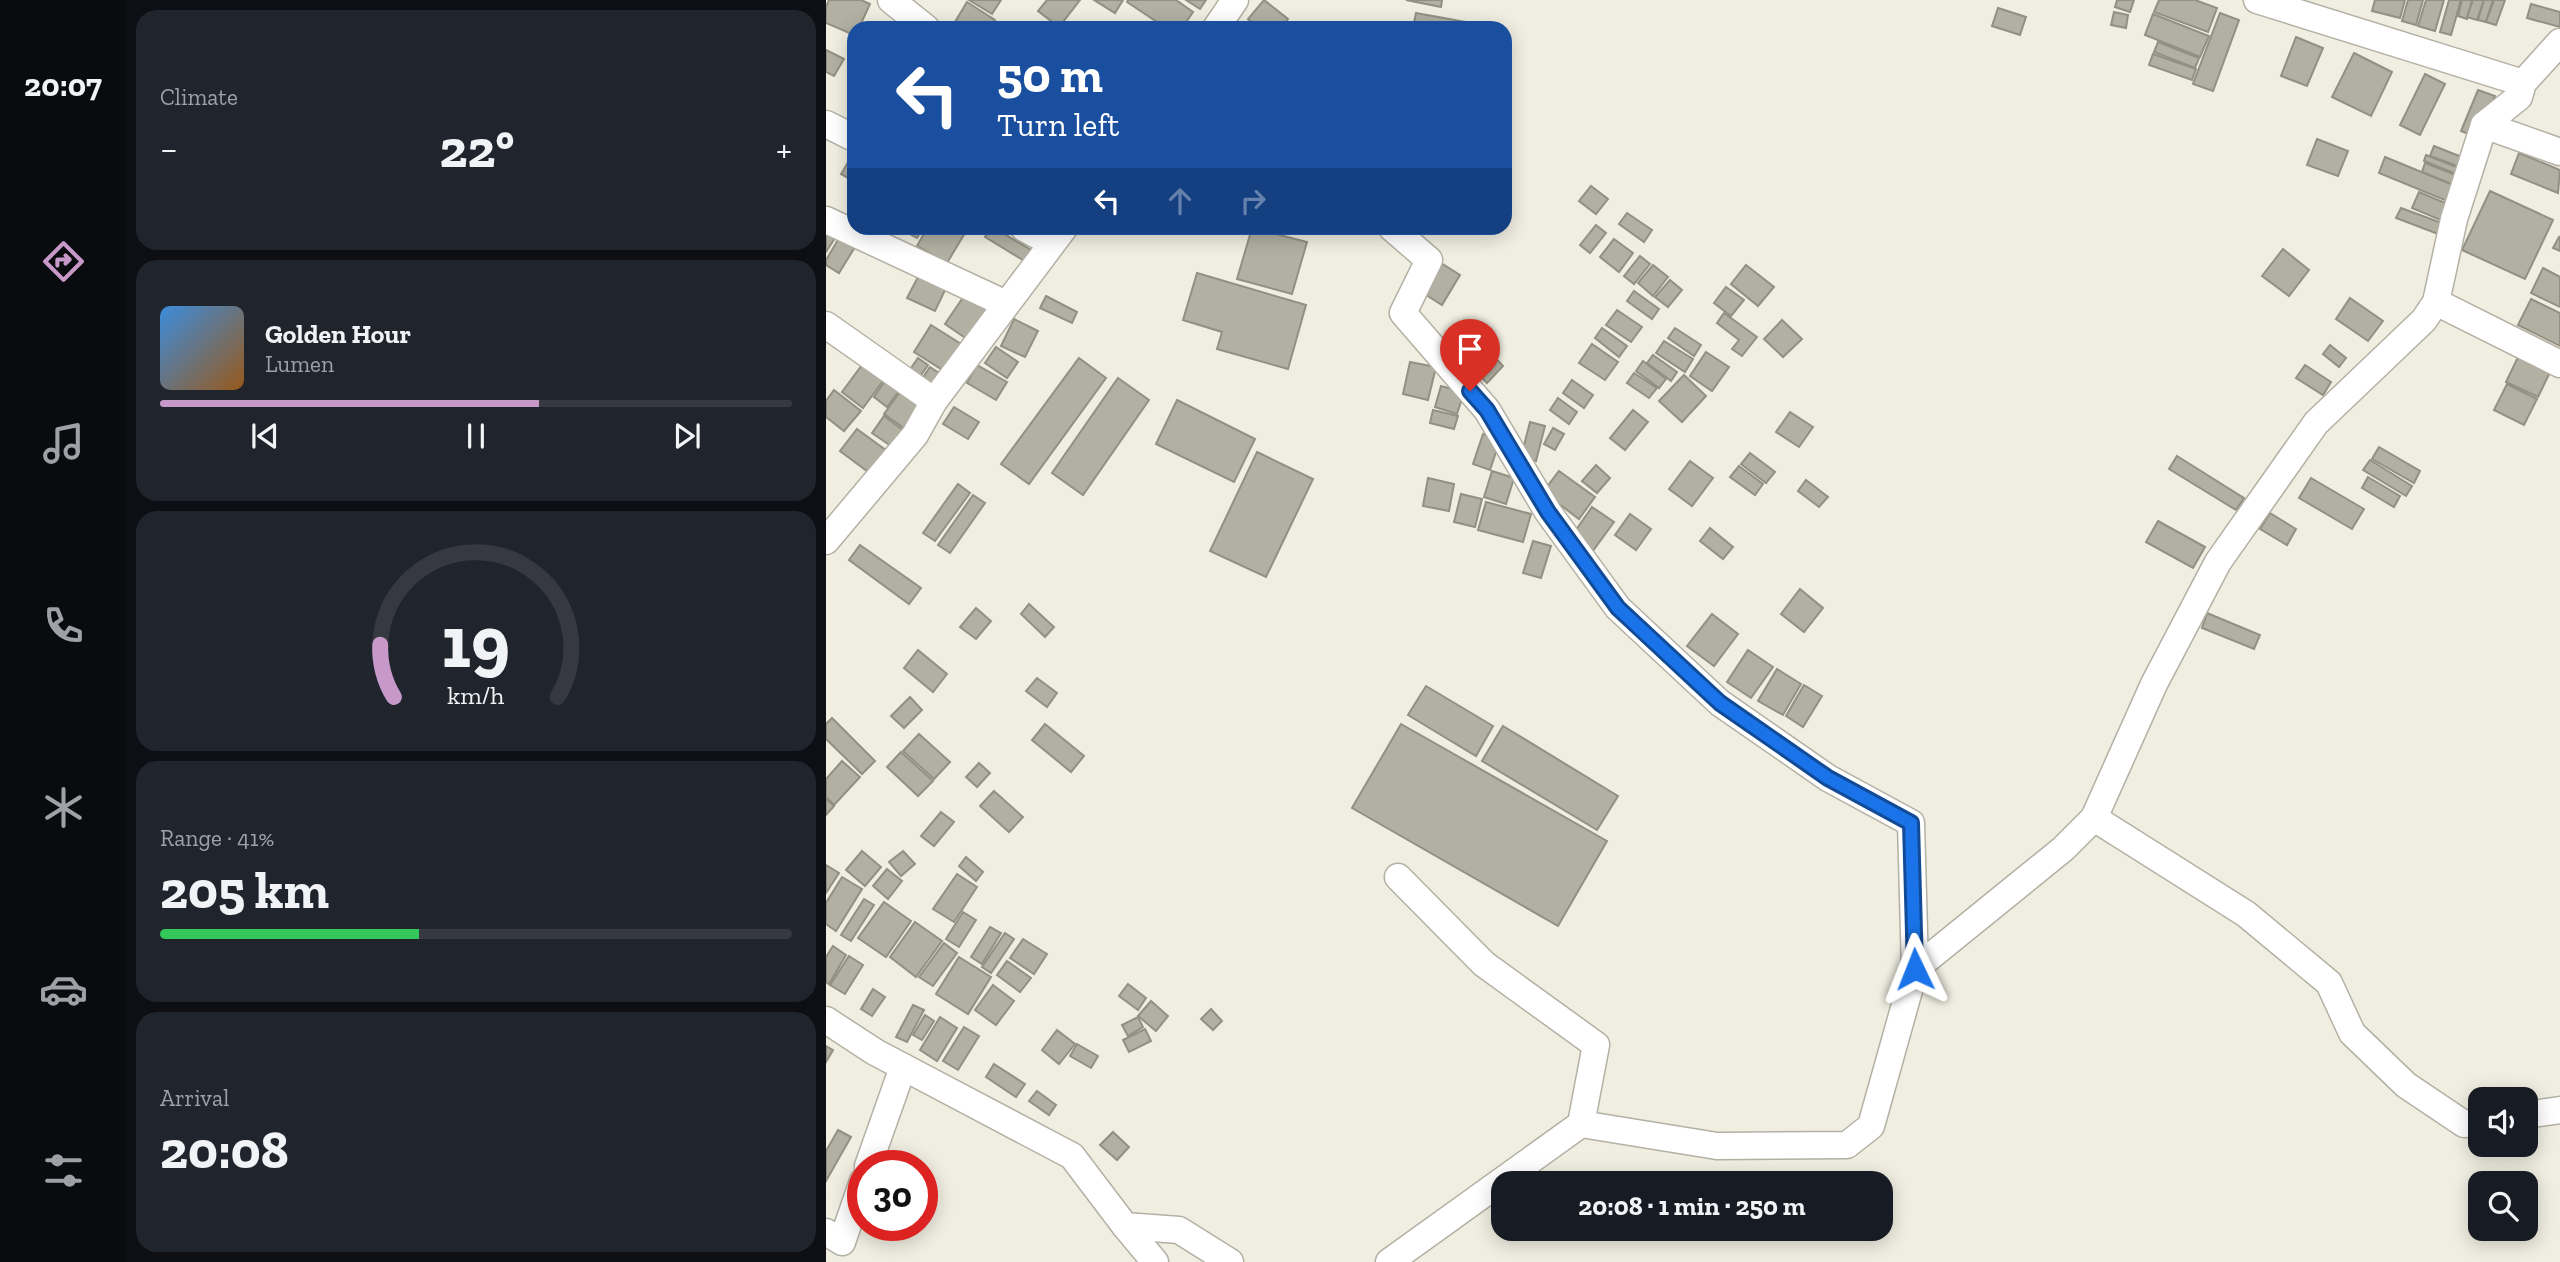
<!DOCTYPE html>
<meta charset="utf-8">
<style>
:root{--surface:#171b24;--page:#20242c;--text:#f1f3f6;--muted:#9ea1a6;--line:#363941;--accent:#c799c9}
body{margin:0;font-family:"Zilla Slab",serif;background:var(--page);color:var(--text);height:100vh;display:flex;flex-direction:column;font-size:26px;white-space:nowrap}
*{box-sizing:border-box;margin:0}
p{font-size:23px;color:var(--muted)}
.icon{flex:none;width:38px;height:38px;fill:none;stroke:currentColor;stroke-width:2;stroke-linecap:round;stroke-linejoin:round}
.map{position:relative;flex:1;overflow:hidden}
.drawer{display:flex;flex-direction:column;gap:10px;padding:10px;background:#0d0f14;width:700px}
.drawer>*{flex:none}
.top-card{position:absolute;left:21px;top:21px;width:665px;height:214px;border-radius:21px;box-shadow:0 4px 18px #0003;background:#1a4fa0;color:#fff;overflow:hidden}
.buttons{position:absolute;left:1642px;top:1087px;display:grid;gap:14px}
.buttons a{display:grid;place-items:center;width:70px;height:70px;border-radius:14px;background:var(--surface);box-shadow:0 4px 18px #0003;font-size:35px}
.speed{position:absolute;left:21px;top:1150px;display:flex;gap:14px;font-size:35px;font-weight:700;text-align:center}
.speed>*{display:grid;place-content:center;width:91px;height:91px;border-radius:50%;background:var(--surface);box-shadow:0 4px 18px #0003;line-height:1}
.speed .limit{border:10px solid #d22;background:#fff;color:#111}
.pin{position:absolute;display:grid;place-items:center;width:60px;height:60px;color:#fff;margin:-72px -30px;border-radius:50% 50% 50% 0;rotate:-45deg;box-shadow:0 0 7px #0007}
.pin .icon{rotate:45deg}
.me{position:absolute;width:77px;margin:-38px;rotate:358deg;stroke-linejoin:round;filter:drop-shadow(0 0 5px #0008)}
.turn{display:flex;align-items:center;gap:24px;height:147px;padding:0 35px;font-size:32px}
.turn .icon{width:91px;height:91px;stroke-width:2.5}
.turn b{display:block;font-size:49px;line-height:60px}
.lanes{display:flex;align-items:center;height:66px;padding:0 35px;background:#0003;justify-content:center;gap:35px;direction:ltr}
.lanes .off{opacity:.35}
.big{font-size:52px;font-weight:800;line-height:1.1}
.drawer .widget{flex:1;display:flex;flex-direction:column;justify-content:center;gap:10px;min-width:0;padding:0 24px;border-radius:21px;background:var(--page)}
.drawer .dial{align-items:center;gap:0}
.dial svg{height:182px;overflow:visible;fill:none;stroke:var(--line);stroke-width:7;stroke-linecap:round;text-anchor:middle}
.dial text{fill:var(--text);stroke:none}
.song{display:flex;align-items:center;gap:21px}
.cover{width:84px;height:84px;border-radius:10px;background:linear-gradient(135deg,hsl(210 70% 55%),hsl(30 70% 35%))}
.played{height:7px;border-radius:4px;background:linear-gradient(90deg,var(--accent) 60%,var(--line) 60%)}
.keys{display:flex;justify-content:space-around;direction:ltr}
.heat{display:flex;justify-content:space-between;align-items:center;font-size:38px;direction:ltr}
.charge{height:10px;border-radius:5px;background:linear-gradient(90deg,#34c759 41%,var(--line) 0)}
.trip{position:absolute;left:665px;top:1171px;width:402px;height:70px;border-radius:21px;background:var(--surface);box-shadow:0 4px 18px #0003;font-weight:800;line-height:70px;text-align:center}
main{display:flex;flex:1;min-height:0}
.menu{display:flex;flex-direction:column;width:126px;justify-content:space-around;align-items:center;background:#090b0e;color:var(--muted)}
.menu .icon{width:49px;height:49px}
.menu .on{color:var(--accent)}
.menu b{font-size:32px;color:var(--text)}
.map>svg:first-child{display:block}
.building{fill:#b2b0a3;stroke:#928f83;stroke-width:2}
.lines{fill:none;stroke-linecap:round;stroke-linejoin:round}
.minor-casing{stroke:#b3b0a4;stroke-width:29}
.minor{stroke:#fff;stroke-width:26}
.route-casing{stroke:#114b97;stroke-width:18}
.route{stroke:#1a73e8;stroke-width:12}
</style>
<main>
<nav class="menu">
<b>20:07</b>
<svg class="icon on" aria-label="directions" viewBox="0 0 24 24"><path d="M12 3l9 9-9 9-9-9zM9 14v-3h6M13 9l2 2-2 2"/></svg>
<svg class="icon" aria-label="music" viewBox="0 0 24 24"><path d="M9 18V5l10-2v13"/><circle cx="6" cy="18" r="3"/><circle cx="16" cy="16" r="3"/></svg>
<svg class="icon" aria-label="phone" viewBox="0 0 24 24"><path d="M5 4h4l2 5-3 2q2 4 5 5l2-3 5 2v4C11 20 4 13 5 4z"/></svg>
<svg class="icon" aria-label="climate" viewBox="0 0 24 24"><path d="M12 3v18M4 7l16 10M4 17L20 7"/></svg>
<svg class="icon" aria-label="car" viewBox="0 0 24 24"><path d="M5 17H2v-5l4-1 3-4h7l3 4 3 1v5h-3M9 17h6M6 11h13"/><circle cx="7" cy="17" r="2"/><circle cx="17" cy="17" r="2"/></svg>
<svg class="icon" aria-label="filters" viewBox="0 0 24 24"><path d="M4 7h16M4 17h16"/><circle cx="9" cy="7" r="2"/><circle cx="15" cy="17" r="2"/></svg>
</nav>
<section class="drawer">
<div class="widget"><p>Climate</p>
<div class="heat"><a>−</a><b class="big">22°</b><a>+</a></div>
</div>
<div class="widget">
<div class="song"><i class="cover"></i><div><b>Golden Hour</b><p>Lumen</p></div></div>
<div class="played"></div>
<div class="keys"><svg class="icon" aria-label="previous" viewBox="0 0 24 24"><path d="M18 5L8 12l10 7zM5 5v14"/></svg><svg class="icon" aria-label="pause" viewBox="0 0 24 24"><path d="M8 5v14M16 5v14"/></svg><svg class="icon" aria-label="next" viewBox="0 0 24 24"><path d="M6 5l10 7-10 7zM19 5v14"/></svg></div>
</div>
<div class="widget dial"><svg viewBox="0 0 100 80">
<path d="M14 69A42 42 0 1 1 86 69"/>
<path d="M14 69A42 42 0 0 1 8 46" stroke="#c799c9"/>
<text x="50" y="56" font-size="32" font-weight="700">19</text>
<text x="50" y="72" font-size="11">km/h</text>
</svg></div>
<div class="widget"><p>Range · 41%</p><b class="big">205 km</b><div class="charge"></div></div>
<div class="widget"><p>Arrival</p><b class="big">20:08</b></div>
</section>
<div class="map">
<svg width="1734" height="1262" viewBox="0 0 1734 1262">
<rect width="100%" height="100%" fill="#f0eee1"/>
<g class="building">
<polygon points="3,0 35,0 44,4 33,28 28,28 28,35 0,23 0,7"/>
<polygon points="143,0 175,0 166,14"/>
<polygon points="221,0 254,0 233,27 212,11"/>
<polygon points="268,0 297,0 289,13"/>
<polygon points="302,0 350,0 367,12 356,28 340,28 301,2"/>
<polygon points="360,0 380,0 374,9"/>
<polygon points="438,0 462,19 455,28 433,28 422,19"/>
<polygon points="580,0 616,0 615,7"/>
<polygon points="1291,0 1308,0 1304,12 1289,7"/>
<polygon points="1333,0 1369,0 1391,8 1382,32 1328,12"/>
<polygon points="1549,0 1579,0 1574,18 1546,11"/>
<polygon points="1582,0 1597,0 1590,25 1576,21"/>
<polygon points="1600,0 1618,0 1609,31 1592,26"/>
<polygon points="1623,0 1635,0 1625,35 1614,32"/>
<polygon points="1636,0 1646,0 1641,19 1632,16"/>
<polygon points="1647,0 1658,0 1651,20 1641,17"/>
<polygon points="1658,0 1667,0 1660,22 1652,20"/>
<polygon points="1668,0 1679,0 1670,25 1660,22"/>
<polygon points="141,2 169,20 164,28 139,28 129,22"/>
<polygon points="1705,4 1734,12 1734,27 1701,18"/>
<polygon points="1172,8 1200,17 1194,35 1166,26"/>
<polygon points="1288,12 1302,15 1300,28 1285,25"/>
<polygon points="590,13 667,27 666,28 587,28"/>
<polygon points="1394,13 1413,20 1387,91 1367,84"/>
<polygon points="1327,14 1383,36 1374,57 1319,35"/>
<polygon points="1470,37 1497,48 1481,86 1455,76"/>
<polygon points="1332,42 1373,58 1369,68 1328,52"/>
<polygon points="0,50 18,59 8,76 0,72"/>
<polygon points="1528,53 1566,72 1545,116 1506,97"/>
<polygon points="1327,54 1370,69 1366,80 1323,65"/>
<polygon points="1599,74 1619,84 1594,135 1574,125"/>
<polygon points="1652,90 1669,96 1652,138 1635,131"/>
<polygon points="1491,139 1522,151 1512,176 1481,165"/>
<polygon points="1608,146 1641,159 1637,168 1604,156"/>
<polygon points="28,152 28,181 15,174"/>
<polygon points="1693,153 1734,170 1732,193 1685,174"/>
<polygon points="1600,155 1638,170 1635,176 1598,161"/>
<polygon points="1559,157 1632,187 1626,203 1553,173"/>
<polygon points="1599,163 1635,177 1631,186 1596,172"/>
<polygon points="765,186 782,199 770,214 753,201"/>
<polygon points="1664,191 1727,220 1699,279 1636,250"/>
<polygon points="1593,192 1624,205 1617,221 1586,208"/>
<polygon points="1575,208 1616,223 1612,234 1570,218"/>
<polygon points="801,213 826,230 818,242 793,224"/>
<polygon points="770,225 780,233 764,253 754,245"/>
<polygon points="73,228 97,228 91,238"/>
<polygon points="101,228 142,228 121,263 91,246"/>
<polygon points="164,228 168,228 207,251 200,262 159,237"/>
<polygon points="426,228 481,242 466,294 411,279"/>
<polygon points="0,232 9,238 0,252"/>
<polygon points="1733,237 1734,238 1734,251 1727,248"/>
<polygon points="13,238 29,247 13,273 0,265 0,260"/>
<polygon points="788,239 807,253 793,272 774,257"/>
<polygon points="1457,249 1483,270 1463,296 1436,276"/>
<polygon points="814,256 824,264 808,284 798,276"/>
<polygon points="612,261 634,275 616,305 594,291"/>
<polygon points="827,265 842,277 827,296 812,283"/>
<polygon points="920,265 948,287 932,306 905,284"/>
<polygon points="1717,268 1734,277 1734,307 1705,293"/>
<polygon points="94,273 121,286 109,311 81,298"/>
<polygon points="371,273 480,305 462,369 391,349 396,332 357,320"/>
<polygon points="844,280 856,290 842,307 829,297"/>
<polygon points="900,287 918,300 905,316 888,303"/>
<polygon points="808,291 833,309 826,319 801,301"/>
<polygon points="140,293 162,307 141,339 119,324"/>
<polygon points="220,296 251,312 246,323 214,308"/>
<polygon points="1524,298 1557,321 1542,341 1510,319"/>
<polygon points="1705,299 1734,313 1734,346 1692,325"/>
<polygon points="791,310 816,327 805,342 780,325"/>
<polygon points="898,313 931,337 916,356 906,349 913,340 891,323"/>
<polygon points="188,319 212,331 199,357 175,346"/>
<polygon points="956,320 976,339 957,357 938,339"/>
<polygon points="105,325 140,347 123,374 88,352"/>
<polygon points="776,328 801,346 793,357 769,338"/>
<polygon points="849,328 875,345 868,356 842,338"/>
<polygon points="838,341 867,359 859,372 830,353"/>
<polygon points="766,344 792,362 779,380 753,363"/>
<polygon points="1504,345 1520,358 1513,367 1497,354"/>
<polygon points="658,346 677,366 661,383 641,363"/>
<polygon points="170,347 192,362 181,378 159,363"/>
<polygon points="880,352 903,367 886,391 864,376"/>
<polygon points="827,355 851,372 845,381 821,363"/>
<polygon points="1693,355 1725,370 1712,397 1680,382"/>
<polygon points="92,358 102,365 93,378 83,371"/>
<polygon points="253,358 280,378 203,484 175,464"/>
<polygon points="817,361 840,379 833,388 810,371"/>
<polygon points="584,362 610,367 602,400 577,394"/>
<polygon points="36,365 57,381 37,408 16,392"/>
<polygon points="151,365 181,382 170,400 141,383"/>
<polygon points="1479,365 1505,382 1497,395 1470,378"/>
<polygon points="104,367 116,375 106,390 94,382"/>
<polygon points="808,373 831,388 823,398 801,383"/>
<polygon points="858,375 880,396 856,422 833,401"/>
<polygon points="292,378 323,400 257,495 226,473"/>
<polygon points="746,380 767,395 758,408 737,393"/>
<polygon points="59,381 73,391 61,407 48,397"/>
<polygon points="1681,384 1711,399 1698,425 1668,410"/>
<polygon points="615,386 638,392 631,414 609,407"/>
<polygon points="76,389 100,407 82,431 58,414"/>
<polygon points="8,390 35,411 18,431 0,417 0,401"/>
<polygon points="732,398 751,412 743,424 724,410"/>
<polygon points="351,400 429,439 408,482 330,444"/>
<polygon points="128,407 153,422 142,439 117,424"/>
<polygon points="607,410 632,416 628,429 604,423"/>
<polygon points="807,410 822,422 799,450 784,438"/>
<polygon points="964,412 987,427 973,447 950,432"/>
<polygon points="58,416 77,430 65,446 46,433"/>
<polygon points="704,422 719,426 710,461 695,457"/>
<polygon points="727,428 738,434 729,450 718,444"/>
<polygon points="31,429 61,451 45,474 14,451"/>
<polygon points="657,434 674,440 664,470 647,464"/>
<polygon points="1553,447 1594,471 1588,483 1546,459"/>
<polygon points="431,452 487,479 440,577 384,551"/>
<polygon points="924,453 949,472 940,483 915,464"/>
<polygon points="1351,456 1418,498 1410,510 1343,469"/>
<polygon points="1544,460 1586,486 1580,496 1537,470"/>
<polygon points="864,461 887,478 866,506 843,489"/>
<polygon points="770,465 784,478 771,493 756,481"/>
<polygon points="913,466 937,484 929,495 904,477"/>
<polygon points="666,471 688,478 680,504 658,497"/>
<polygon points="733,471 769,497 753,519 717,492"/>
<polygon points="1542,477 1574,496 1568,507 1536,488"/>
<polygon points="602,478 628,484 623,511 597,506"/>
<polygon points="1485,478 1538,509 1526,529 1473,498"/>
<polygon points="980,480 1002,497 993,507 972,491"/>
<polygon points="132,484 144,493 109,541 97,533"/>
<polygon points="635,494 656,499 649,527 628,522"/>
<polygon points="147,495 159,503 124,553 112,545"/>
<polygon points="660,502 705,514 697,542 652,530"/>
<polygon points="766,507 788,522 766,552 745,537"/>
<polygon points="1444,513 1470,529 1461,545 1434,529"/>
<polygon points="804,514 825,529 810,550 789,535"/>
<polygon points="1332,521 1379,547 1367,568 1320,542"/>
<polygon points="884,528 907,547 897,559 874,541"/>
<polygon points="707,541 725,546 715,578 697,573"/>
<polygon points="34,545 95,588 83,604 23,560"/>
<polygon points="974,589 997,608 978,632 955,614"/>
<polygon points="203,604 228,627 219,637 195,614"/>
<polygon points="150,608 165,621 150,639 134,627"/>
<polygon points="1381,613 1434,635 1428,649 1376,628"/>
<polygon points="886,614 912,634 888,666 861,646"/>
<polygon points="92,650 121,674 107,692 78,668"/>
<polygon points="922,650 947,667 925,698 901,682"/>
<polygon points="951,669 975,684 957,715 932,701"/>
<polygon points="211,678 231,693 221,707 200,691"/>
<polygon points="978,685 996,696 977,727 960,716"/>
<polygon points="600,686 667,726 650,756 582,715"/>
<polygon points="84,697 96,710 78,728 65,716"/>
<polygon points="6,718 49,761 36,774 0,739 0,724"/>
<polygon points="219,724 258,756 245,772 206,740"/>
<polygon points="575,724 781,841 732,926 526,808"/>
<polygon points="677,726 792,796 771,830 656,761"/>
<polygon points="93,734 124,762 108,779 77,751"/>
<polygon points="75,752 107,781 92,796 61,767"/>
<polygon points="16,761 34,777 8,805 0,797 0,779"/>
<polygon points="153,763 164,773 151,787 140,777"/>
<polygon points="168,791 197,817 183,832 154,806"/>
<polygon points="0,799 8,806 0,815"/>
<polygon points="115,812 128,822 108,846 95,836"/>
<polygon points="36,851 55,867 39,886 20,870"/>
<polygon points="77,851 89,864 75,876 63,862"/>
<polygon points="140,857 157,872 150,881 133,866"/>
<polygon points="0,865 13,873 0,893"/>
<polygon points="61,869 76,881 62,899 47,886"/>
<polygon points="131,874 151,887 128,922 107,909"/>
<polygon points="16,877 36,889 10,931 0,924 0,903"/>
<polygon points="38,899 48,905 25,941 15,935"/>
<polygon points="58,902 85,921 60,957 32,938"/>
<polygon points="137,912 150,920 133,947 120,939"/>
<polygon points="89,922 116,941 90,977 64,957"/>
<polygon points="164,927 175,933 156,964 145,957"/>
<polygon points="179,933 188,939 165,973 156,967"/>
<polygon points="197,939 221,954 208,974 184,958"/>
<polygon points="118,943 131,953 107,986 93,977"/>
<polygon points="7,946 20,955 3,984 0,982 0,957"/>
<polygon points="23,956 37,965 19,994 4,985"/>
<polygon points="133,957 165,977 142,1014 110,994"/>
<polygon points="181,961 205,978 194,992 171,975"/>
<polygon points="302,984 320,998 312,1010 293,996"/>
<polygon points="167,985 188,1001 170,1025 149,1010"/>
<polygon points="47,989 59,997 46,1016 35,1009"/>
<polygon points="325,1001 342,1016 330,1031 312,1016"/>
<polygon points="87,1005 98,1010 81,1042 70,1037"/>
<polygon points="385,1009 396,1021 387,1030 375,1019"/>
<polygon points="99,1015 108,1021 96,1040 87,1035"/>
<polygon points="114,1017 131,1028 111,1061 94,1050"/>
<polygon points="312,1017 317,1027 302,1036 296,1025"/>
<polygon points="138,1027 153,1036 132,1070 117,1061"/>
<polygon points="319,1029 325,1041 303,1052 297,1040"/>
<polygon points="231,1030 249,1044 233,1064 216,1050"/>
<polygon points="251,1044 272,1056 265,1068 244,1056"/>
<polygon points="0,1046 7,1050 0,1062"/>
<polygon points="168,1064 199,1084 190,1097 160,1077"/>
<polygon points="211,1091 230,1105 223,1115 203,1101"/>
<polygon points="12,1130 25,1137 0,1181 0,1151"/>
<polygon points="287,1132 303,1147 291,1160 274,1145"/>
</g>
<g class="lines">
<g class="minor-casing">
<g id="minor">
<polyline points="65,0 100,28"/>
<polyline points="1431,0 1697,83"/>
<polyline points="390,28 409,0"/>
<polyline points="0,124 28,138"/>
<polyline points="1658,125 1734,152"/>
<polyline points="0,220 180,304"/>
<polyline points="198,228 226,243"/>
<polyline points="566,228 603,260 577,313 661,410 722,512 792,608 894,703 1002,778 1085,823 1089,969"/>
<polyline points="1610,302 1734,364"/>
<polyline points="0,325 108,401"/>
<polyline points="0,541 89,435 108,401 238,228"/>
<polyline points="1268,818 1420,914 1503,983 1526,1033 1580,1085 1638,1124 1654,1122"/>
<polyline points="572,877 658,964 770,1045 755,1124"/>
<polyline points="0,1020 49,1052 246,1156 299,1226 353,1230 404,1262"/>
<polyline points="1699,1115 1734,1110"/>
<polyline points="42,1166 77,1067"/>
<polyline points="299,1226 329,1262"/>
<polyline points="0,1232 16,1242 37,1181"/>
<polyline points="563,1262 755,1124 891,1146 1021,1145 1045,1126 1089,969 1237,849 1268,818 1328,684 1392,562 1490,423 1598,320 1610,302 1628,219 1658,125 1693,97 1697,83 1734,42"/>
</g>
</g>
<use href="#minor" class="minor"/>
</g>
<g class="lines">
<g class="route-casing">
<polyline id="route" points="644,391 661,410 722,512 792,608 894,703 1002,778 1085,823 1089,969"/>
</g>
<use href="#route" class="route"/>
</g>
</svg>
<div class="buttons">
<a><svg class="icon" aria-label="sound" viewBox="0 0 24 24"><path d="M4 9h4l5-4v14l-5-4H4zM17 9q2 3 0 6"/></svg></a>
<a><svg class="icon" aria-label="search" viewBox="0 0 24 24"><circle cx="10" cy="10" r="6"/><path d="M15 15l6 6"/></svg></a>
</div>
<div class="speed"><div class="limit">30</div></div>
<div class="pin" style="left:644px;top:391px;background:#d93025"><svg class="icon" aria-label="arrive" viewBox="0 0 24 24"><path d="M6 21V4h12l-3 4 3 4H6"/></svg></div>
<svg class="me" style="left:1089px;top:969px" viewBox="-20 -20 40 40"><path d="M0-17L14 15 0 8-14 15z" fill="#1a73e8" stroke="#fff" stroke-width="4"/></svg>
<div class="trip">20:08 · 1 min · 250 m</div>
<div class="top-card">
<div class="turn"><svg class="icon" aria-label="left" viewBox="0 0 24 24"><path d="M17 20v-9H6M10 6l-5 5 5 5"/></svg><div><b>50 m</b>Turn left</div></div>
<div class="lanes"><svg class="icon" aria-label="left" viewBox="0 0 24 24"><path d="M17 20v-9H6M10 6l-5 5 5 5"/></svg><svg class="icon off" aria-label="ahead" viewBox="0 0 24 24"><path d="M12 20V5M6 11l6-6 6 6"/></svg><svg class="icon off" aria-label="right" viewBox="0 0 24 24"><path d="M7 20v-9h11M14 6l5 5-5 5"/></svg></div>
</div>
</div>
</main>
